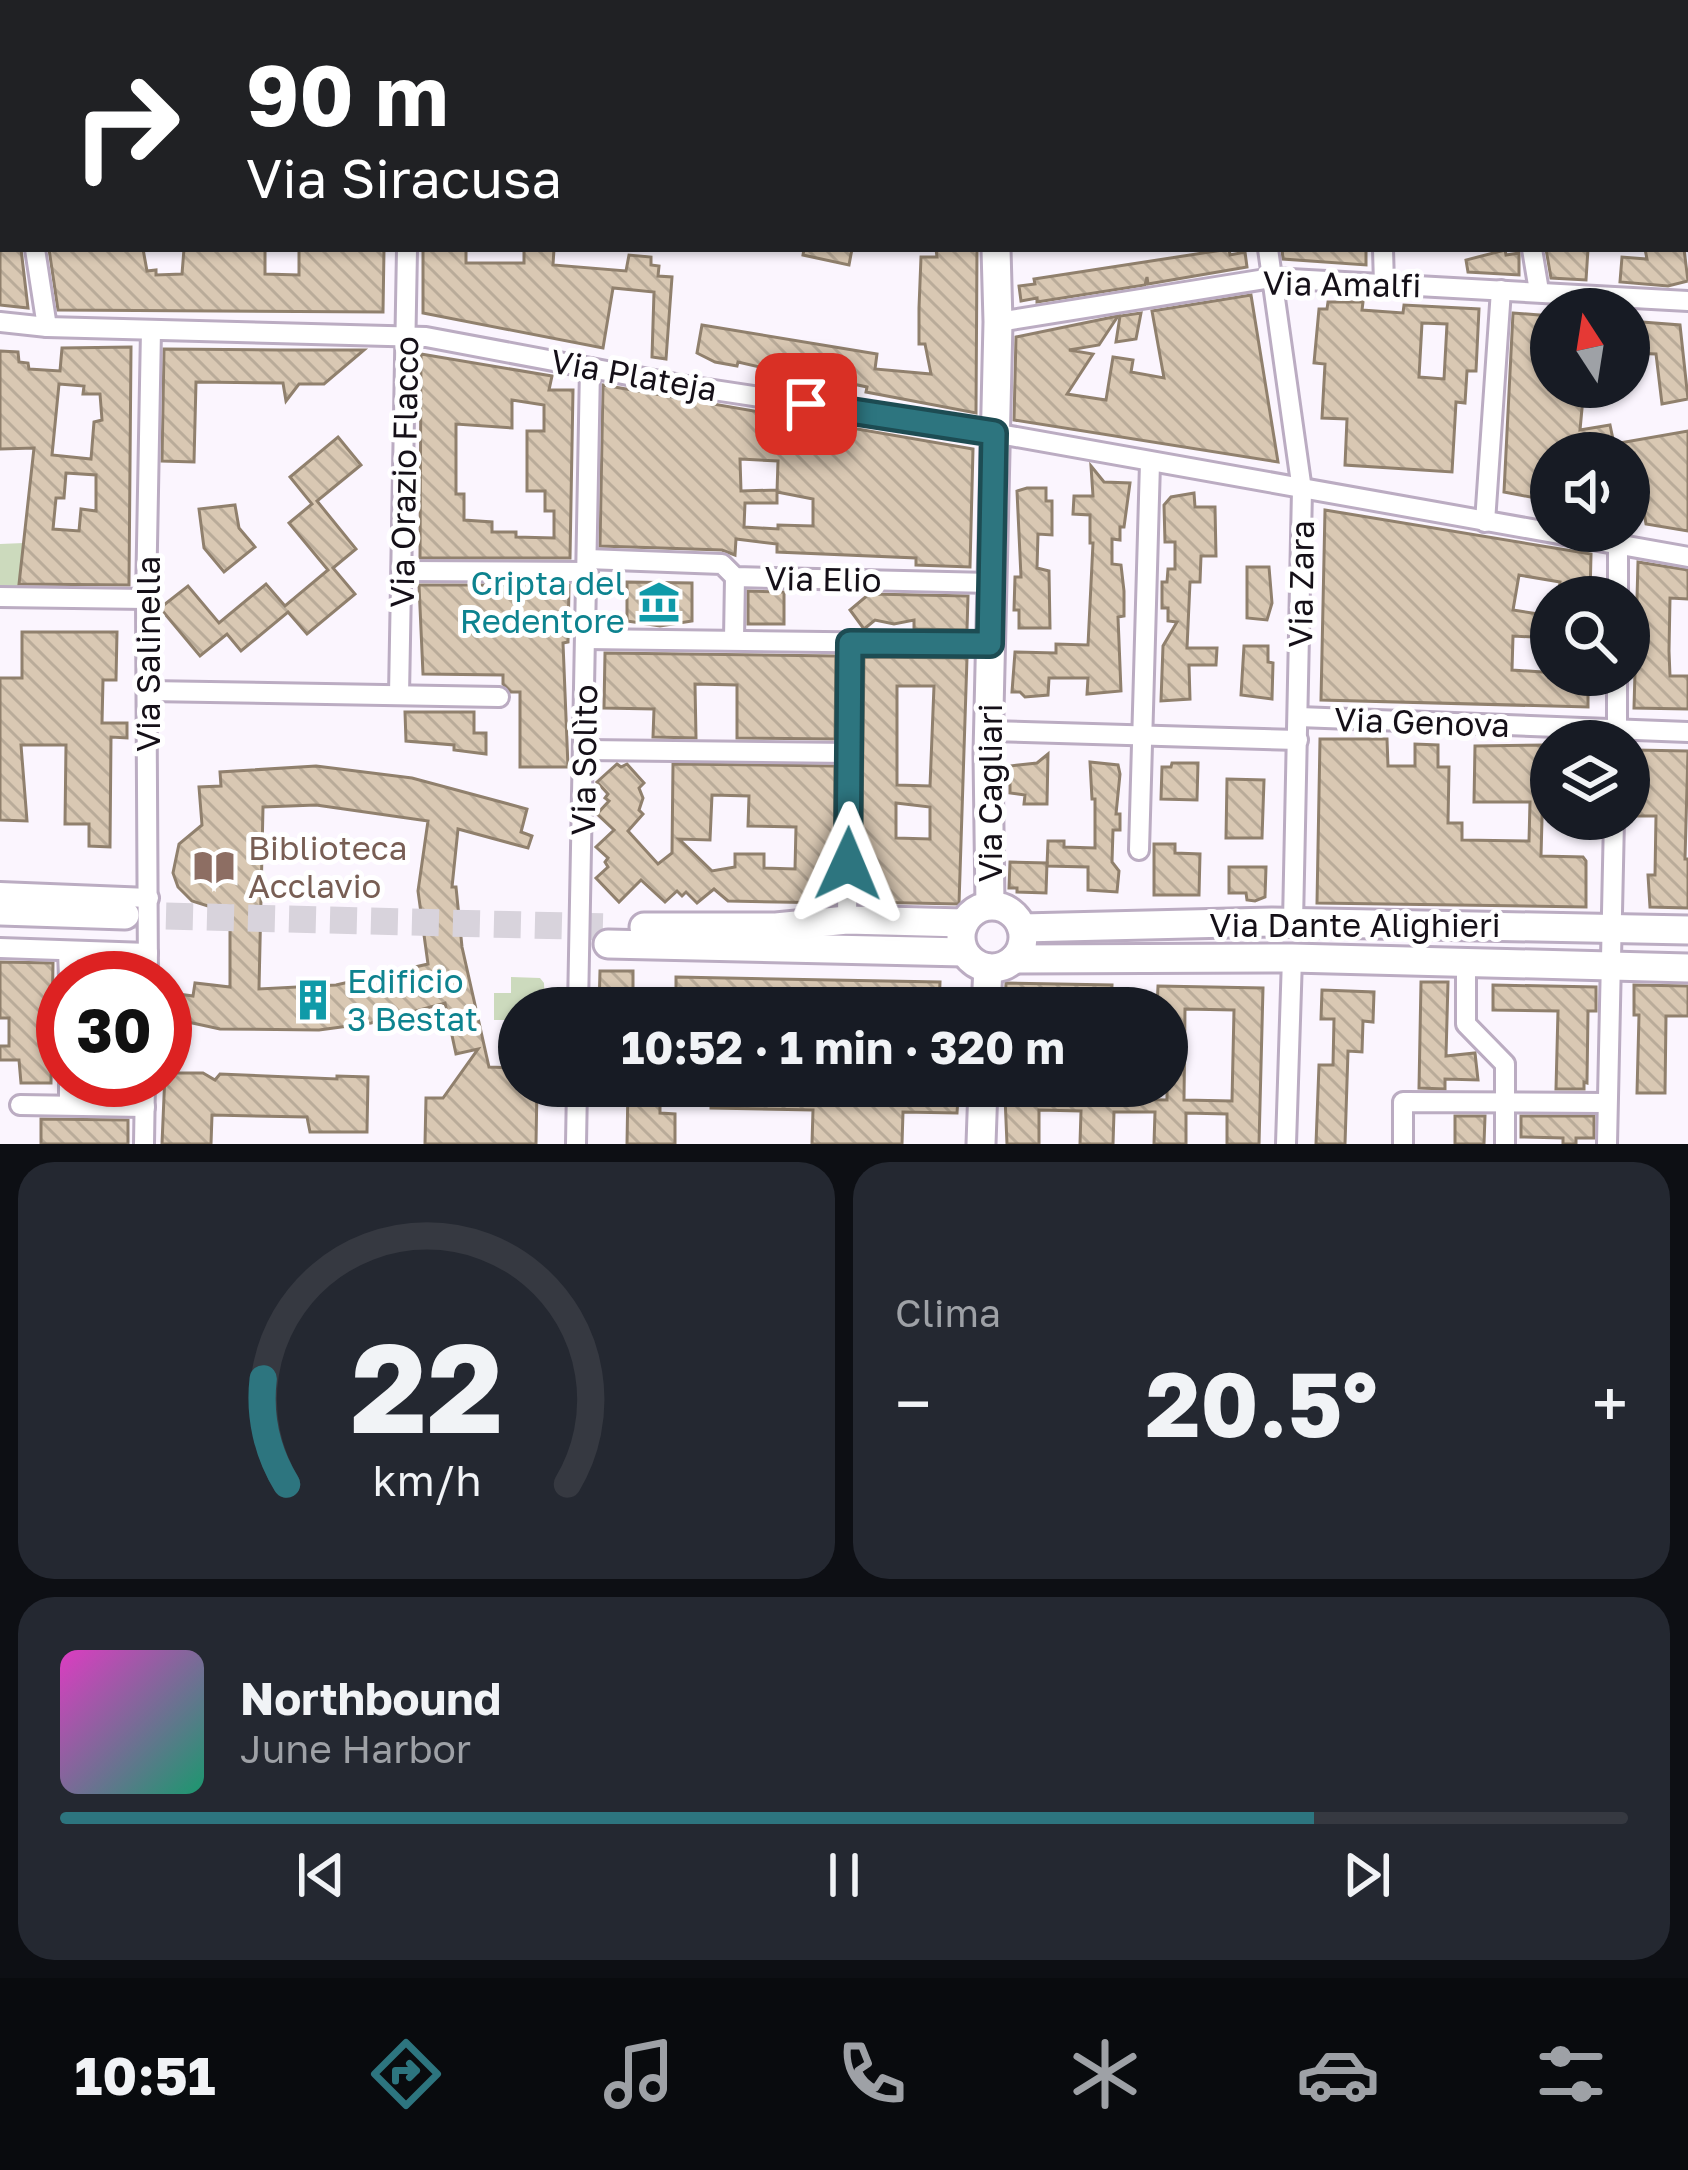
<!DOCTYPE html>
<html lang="it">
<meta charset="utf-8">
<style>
:root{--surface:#171b24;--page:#242831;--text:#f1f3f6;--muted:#9ea1a6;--line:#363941;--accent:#2d757f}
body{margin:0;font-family:"Golos Text",sans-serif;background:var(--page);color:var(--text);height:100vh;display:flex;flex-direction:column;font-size:45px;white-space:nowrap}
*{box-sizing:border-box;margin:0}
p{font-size:39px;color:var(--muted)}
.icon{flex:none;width:66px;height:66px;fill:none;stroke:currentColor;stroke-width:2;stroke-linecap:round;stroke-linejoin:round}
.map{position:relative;height:1144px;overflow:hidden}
.side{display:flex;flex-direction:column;gap:18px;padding:18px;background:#0d0f14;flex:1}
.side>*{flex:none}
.guide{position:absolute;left:0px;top:0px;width:1689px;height:252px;box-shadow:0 3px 9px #0004;background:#202124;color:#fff;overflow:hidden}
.needle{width:78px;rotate:348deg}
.controls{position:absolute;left:1530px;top:288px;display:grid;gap:24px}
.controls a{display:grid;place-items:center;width:120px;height:120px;border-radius:50%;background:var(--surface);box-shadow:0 3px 9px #0004;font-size:60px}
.speed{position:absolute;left:36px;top:951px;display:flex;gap:24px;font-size:60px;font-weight:700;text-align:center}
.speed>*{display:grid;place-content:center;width:156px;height:156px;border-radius:50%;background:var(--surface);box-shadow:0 3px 9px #0004;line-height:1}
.speed .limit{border:18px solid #d22;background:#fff;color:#111}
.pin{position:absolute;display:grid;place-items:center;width:102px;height:102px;color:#fff;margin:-51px;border-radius:24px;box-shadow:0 6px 18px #0006}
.me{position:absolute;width:132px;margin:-66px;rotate:1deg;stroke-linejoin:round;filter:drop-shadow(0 0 9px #0008)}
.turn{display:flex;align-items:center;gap:42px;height:252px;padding:0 48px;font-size:54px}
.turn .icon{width:156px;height:156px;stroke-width:2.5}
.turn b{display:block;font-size:84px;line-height:102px}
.big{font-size:90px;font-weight:700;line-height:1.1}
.side .widget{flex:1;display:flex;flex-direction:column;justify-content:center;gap:18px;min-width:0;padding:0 42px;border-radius:36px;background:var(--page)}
.side .dial{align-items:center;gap:0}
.dial svg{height:312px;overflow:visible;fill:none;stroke:var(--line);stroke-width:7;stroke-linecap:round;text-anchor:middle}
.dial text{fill:var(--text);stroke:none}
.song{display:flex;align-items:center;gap:36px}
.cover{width:144px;height:144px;border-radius:18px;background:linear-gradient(135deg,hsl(310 70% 55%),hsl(160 70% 35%))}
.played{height:12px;border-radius:6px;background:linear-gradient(90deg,var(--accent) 80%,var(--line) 80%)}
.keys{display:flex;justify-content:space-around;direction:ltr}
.heat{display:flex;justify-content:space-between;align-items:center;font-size:66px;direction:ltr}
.side .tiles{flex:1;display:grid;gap:18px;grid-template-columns:1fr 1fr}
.widget:last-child{grid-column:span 2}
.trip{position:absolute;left:498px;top:987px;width:690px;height:120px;border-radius:60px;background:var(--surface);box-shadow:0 3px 9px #0004;font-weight:700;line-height:120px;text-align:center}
.tabs{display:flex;height:192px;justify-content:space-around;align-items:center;background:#090b0e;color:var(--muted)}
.tabs .icon{width:84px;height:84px}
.tabs .active{color:var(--accent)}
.tabs b{font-size:54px;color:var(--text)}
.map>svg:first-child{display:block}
.grass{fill:#ccdabd}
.building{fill:url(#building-back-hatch);stroke:#90806d;stroke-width:3;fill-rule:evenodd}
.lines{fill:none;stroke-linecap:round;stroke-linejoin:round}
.secondary-tunnel{stroke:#d8d3dc;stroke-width:27;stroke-dasharray:27 14;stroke-linecap:butt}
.street-casing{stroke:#bbacc2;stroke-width:24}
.secondary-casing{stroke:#bbacc2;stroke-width:33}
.street{stroke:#fff;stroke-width:18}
.secondary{stroke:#fff;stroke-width:27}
.route-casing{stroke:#1d4c53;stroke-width:30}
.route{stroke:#2d757f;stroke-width:21}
.labels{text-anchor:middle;stroke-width:10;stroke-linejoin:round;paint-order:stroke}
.street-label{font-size:33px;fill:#151018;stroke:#fff}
.culture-label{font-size:33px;fill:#0d838f;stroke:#fff;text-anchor:end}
.education-label{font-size:33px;fill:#785e54;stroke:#fff;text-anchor:start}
</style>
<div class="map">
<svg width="1688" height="1144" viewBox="0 0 1688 1144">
<defs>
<pattern id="building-back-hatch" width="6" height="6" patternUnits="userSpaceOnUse" patternTransform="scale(3)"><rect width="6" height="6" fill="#d9c8b3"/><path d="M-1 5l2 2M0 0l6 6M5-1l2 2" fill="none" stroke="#b9ab99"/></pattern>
</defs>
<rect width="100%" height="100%" fill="#fbf5fe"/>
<g class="grass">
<polygon points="24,543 18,590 0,591 0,544"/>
<polygon points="511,977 540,978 544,983 545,1008 519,1008 519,1020 494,1020 494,993 511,993"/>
</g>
<g class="building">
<polygon points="0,249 21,249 28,308 0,305"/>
<polygon points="49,249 143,249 147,271 156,270 156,275 182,274 184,249 265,249 265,274 299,275 299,249 384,249 383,312 58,310"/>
<polygon points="423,249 466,249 466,263 524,263 524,249 554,249 553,265 626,271 629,255 651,257 651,265 659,266 658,276 672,277 666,359 652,357 654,292 613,288 603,348 423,313"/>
<polygon points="804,249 852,249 849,265 803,255"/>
<polygon points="936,249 977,249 976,413 866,392 867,387 796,372 795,375 738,362 737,366 715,362 697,353 702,325 877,354 875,369 931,374 925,344 919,344 919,308 921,257 937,257"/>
<polygon points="1229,249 1230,255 1245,252 1247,267 1148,284 1147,277 1145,285 1037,302 1037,298 1021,301 1019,286 1035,284 1034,279"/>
<polygon points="1282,249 1366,249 1366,265 1283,259"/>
<polygon points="1546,249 1588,249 1586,280 1551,278"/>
<polygon points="1645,249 1684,249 1688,281 1668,286 1620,282 1622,257 1647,259"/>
<polygon points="1505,250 1506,255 1519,253 1519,275 1468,272 1466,260"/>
<polygon points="1251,295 1278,462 1014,420 1016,337 1118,316 1099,345 1069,350 1093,354 1067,394 1106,400 1113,357 1133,360 1131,372 1164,378 1152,311"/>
<path d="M1328,302H1363L1362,310L1403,313L1404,305L1479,309L1476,371H1467L1465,403L1456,402L1452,472L1345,465L1347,419L1322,418L1325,364L1314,363L1319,309H1327ZM1422,323L1447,324L1444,379L1419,377Z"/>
<polygon points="1141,313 1136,339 1116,342 1120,316"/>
<polygon points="1513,313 1551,316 1548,366 1551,366 1551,387 1584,387 1580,430 1610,425 1614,444 1688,431 1688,531 1646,524 1634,453 1551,453 1551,501 1504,492"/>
<polygon points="1629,321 1680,325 1688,399 1662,404 1656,354 1629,353"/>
<path d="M131,347L129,585L19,584L34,448L0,449V351L18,352L19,362L28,363L29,369L60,371L62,348ZM59,384L84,386L83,394H100L102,420L94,422L91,459L52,455ZM66,473L96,475V511L81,509L79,531L53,529L56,498H64Z"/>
<polygon points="164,349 280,350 364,350 324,384 299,384 286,401 283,383 196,382 194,462 162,461"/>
<path d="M421,354L552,376L549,390H573L570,558H420ZM512,400L544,405V431H527V491H545V511H554V538L516,537V532H492V522L464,520V494H456V424L512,428Z"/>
<path d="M603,385L973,449L970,567L916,565V558L777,552V544L736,539L735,555L722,550L600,546ZM740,459L778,461L777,492L813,499V526L778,525V529L744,527L745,503H777V490L741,491Z"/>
<polygon points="338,437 361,465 317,501 356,549 333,568 355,594 307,634 288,612 241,651 227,634 200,656 160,608 188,586 219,623 266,584 285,606 328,570 289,523 312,504 290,477"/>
<polygon points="1091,466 1104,482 1130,483 1124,527 1120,527 1120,540 1112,539 1112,564 1121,565 1124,591 1124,616 1118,617 1121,691 1087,694 1088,678 1049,678 1048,695 1025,697 1020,692 1012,692 1015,652 1056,653 1056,644 1088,645 1093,543 1090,543 1090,515 1073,514 1074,496 1093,496"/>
<polygon points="1027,488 1046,488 1046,501 1052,501 1052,535 1038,534 1037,568 1049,571 1050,628 1019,628 1019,610 1014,610 1015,577 1021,577 1017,491"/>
<polygon points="1194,493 1195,507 1215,507 1216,556 1201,556 1200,582 1190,582 1187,648 1217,648 1216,665 1189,665 1190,699 1161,701 1163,646 1177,622 1168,621 1168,608 1162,608 1162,582 1167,582 1168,569 1175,569 1175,542 1165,542 1164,505 1171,497"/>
<polygon points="235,505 239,528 255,547 224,572 204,548 199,509"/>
<polygon points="1325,510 1591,554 1590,597 1558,597 1560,582 1519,575 1513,610 1551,616 1551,638 1513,636 1512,670 1588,675 1588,707 1321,700"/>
<polygon points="1638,562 1688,570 1688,599 1670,598 1669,651 1670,676 1688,676 1688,709 1634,708"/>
<polygon points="1247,567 1269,567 1272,603 1267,620 1247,618"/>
<polygon points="627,582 692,583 692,621 660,626 627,621"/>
<polygon points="419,585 569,585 568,642 563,643 568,767 520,767 520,692 511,692 503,684 503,675 423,674"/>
<polygon points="748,591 784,592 784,624 748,624"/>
<polygon points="869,594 968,596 967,630 914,629 914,620 894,624 875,620 864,629 850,610"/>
<polygon points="22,632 117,632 116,680 103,680 102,723 127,723 127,738 111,737 110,847 89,846 89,824 65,824 66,745 21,745 27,821 0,820 0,678 22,678"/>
<polygon points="1244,646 1268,646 1268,662 1273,663 1272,699 1241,695"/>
<polygon points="605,653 836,656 835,739 737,738 737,685 695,684 696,738 653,737 654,709 604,708"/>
<path d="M864,657L967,658L959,904L861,902ZM897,686H934L930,786L897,785ZM896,803L930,807V839L896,838Z"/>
<polygon points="405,712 474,712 474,733 486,733 486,754 454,750 454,745 406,741"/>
<polygon points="1320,739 1387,739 1388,766 1415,766 1415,744 1438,745 1438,767 1449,767 1448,823 1462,823 1462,840 1529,841 1530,802 1474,802 1475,746 1544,745 1541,856 1583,857 1586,861 1586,907 1317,903"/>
<polygon points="1634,750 1688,751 1685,859 1688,859 1688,908 1650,907 1648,875 1655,875 1656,816 1633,816"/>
<polygon points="1048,754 1047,804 1024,804 1025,795 1010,793 1010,766 1037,763"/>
<polygon points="1090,762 1118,765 1120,774 1116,814 1120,814 1120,830 1113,830 1112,862 1119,871 1117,892 1088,890 1088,867 1047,866 1048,841 1064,841 1064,847 1095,848 1095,799 1092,799"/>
<polygon points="1172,763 1198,763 1197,800 1161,799 1162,767 1171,767"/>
<path d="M617,764L621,767L627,764L644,783L639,788L643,798L639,810L643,814L628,831L658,864L672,853L673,764L835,766L834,903L728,901L714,889L697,903L686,892L682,896L677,891L665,902L641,880L619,902L596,878L608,867L605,862L608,858L596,847L614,830L597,814L609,801L605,798L608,794L597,782ZM712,795L749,796L748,826L796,827L795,869L764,868V854H735V867L712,871L679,839L710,840Z"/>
<path d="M316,766L412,778L527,809L521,832L532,836L528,848L458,829L452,887H456L462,947L489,1067L519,1068V1086H537L536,1144H425L426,1098H443L478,1049L456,1054L445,1003L371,1023L319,1030L220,1029L174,1019L178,994L193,996L195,983L230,987V906L211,907L192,901L178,887L173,873L179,844L202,825L199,787L221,786L220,772ZM316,805L428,821L418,891L428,964L336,985L259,989L263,807Z"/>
<polygon points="1227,779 1264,780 1262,838 1226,838"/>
<polygon points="1154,844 1175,844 1175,853 1200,854 1199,895 1154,895"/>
<polygon points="1010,862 1047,863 1046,893 1017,892 1017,888 1009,888"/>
<polygon points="1229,867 1266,867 1265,897 1255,901 1247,900 1246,893 1229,893"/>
<polygon points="0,962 53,963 51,1083 21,1083 19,1060 0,1060 0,1046 9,1046 9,1018 0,1018"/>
<polygon points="84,964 119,966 118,978 84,978"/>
<polygon points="600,971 633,971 633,994 648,994 648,1008 599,1008"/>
<polygon points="676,977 940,982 939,1008 676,1005"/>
<polygon points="1421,982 1448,982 1446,1056 1475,1053 1478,1080 1445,1079 1445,1089 1419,1088"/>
<polygon points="1006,983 1112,985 1111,1008 1034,1004 1034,1008 1005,1008"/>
<polygon points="1493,985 1596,987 1596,1011 1588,1011 1587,1083 1584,1082 1584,1089 1556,1089 1558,1011 1493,1010"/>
<polygon points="1634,985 1688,986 1688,1016 1666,1016 1665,1093 1637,1093 1639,1015 1634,1015"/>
<path d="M1158,986L1263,988L1259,1144H1227V1114L1186,1113V1144H1154L1155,1112H1114L1113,1144H1080L1081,1111L1039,1110V1144H1007L1005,1097L1167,1100V1008H1157ZM1185,1009L1234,1010L1232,1101L1184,1100Z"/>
<polygon points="1322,990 1374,992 1373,1022 1363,1021 1362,1052 1348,1051 1345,1144 1316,1144 1319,1065 1333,1065 1334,1019 1321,1019"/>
<polygon points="165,1073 203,1073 215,1080 220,1074 337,1079 337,1076 368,1077 367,1132 310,1132 307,1117 212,1115 211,1144 162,1144"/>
<polygon points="628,1086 660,1090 660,1113 675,1114 675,1144 627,1144"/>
<polygon points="711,1094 958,1098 957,1113 903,1112 902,1144 812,1144 813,1110 711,1108"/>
<polygon points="1455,1116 1485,1116 1484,1144 1455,1144"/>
<polygon points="1521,1116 1594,1116 1594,1138 1576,1138 1576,1144 1563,1144 1563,1138 1521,1137"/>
<polygon points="41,1119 128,1120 128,1144 41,1144"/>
</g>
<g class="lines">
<polyline class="secondary-tunnel" points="125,915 609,927"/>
<g class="street-casing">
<g id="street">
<polyline points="292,0 293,3"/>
<polyline points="1229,0 1229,3"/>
<polyline points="1376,0 1376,3"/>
<polyline points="1496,0 1497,3"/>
<polyline points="1654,0 1654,3"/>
<polyline points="0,35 3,52"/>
<polyline points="1686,172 1688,184"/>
<polyline points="35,249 47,327"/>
<polyline points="1268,249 1302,490 1293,922"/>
<polyline points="1383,249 1384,284"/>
<polyline points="1532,249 1539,291"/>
<polyline points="0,322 47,327 426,337 681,385 994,433 1688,557"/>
<polyline points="998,322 1272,278 1688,301"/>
<polyline points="1485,522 1501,290"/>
<polyline points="587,559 722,564 735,577 991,583"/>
<polyline points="403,571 588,572"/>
<polyline points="0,597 146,599"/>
<polyline points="1618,597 1618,545"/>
<polyline points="586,639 990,644"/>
<polyline points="734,639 735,577"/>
<polyline points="148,691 499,697"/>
<polyline points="399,695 407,249"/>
<polyline points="1299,717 1688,732"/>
<polyline points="989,731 1298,740"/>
<polyline points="1617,741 1617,675"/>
<polyline points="585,750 850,753"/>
<polyline points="1139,850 1150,463"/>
<polyline points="0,892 149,898"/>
<polyline points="847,920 850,643"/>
<polyline points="0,948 148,953"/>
<polyline points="68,951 69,978"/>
<polyline points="1466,962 1466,1024 1505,1064 1505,1144"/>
<polyline points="148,978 146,599 151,330"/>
<polyline points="578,1008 590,368"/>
<polyline points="69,1080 69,1105"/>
<polyline points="20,1105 145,1107"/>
<polyline points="144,1144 145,1080"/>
<polyline points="576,1144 577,1086"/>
<polyline points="1286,1144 1292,958"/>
<polyline points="1403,1144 1403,1102 1607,1103"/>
<polyline points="1607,1144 1614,819"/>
</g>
</g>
<g class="secondary-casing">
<g id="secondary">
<polyline points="1073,3 1095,0"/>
<polyline points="0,167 3,167"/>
<polyline points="990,905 988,754 998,322 996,249"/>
<circle cx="992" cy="937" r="31"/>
<polyline points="0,911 125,915"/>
<polyline points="644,927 776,927 847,920 964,923"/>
<polyline points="1022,928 1272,922 1688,930"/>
<polyline points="608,944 964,952"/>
<polyline points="1014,959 1292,958 1688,968"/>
<polyline points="986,1008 988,968"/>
<polyline points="981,1144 983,1086"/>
</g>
</g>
<use href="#street" class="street"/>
<use href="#secondary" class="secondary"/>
</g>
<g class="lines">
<g class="route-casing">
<polyline id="route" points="806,404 994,433 990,644 850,643 848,864"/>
</g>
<use href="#route" class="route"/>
</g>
<defs>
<g id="museum-bare" transform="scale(3.24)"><path d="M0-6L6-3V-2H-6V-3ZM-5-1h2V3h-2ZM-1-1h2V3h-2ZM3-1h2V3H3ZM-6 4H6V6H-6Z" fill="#0f9aa8" stroke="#fff" stroke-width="2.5" paint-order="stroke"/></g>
<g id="library-bare" transform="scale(3.24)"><path d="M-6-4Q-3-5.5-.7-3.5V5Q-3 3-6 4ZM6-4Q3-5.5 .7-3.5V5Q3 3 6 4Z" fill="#8d6e63" stroke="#fff" stroke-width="2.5" paint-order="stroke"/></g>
<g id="building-bare" transform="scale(3.24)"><path d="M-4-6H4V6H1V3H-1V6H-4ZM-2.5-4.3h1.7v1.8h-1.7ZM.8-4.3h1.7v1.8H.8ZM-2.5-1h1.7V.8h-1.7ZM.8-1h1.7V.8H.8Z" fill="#0f9aa8" stroke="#fff" stroke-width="2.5" paint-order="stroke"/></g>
</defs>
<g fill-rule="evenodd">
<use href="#museum-bare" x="659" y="602"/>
<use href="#library-bare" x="214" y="867"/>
<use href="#building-bare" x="313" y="1000"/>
</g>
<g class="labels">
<g class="street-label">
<text transform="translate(1342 284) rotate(1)" y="12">Via Amalfi</text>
<text transform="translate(634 375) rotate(10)" y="12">Via Plateja</text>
<text transform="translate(404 472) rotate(-89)" y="12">Via Orazio Flacco</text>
<text transform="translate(823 579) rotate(1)" y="12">Via Elio</text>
<text transform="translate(1301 584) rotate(-89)" y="12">Via Zara</text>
<text transform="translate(148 654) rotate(-90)" y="12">Via Salinella</text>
<text transform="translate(1422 722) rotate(2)" y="12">Via Genova</text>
<text transform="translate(584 760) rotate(-89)" y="12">Via Solìto</text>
<text transform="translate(990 793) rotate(-90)" y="12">Via Cagliari</text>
<text x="1355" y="937">Via Dante Alighieri</text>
</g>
<g class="culture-label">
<text x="625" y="595">Cripta del<tspan x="625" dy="38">Redentore</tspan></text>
<text x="347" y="993" text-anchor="start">Edificio<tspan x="347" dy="38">3 Bestat</tspan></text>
</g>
<g class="education-label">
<text x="248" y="860">Biblioteca<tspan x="248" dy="38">Acclavio</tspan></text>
</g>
</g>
</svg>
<div class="controls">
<a><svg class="needle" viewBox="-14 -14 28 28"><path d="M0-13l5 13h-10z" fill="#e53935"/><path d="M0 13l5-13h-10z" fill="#9ea1a6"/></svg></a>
<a><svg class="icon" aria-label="sound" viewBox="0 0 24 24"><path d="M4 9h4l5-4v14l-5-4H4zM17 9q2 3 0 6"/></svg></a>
<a><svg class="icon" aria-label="search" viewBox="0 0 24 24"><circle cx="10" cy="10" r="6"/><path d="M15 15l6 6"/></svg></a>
<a><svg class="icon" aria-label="layers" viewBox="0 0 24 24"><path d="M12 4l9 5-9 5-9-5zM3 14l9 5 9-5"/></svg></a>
</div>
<div class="speed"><div class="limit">30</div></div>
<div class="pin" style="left:806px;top:404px;background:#d93025"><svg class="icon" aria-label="arrive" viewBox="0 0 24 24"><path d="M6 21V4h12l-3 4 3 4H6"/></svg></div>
<svg class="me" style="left:848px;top:864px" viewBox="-20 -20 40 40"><path d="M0-17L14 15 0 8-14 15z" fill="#2d757f" stroke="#fff" stroke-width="4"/></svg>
<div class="trip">10:52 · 1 min · 320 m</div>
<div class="guide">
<div class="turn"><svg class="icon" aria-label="right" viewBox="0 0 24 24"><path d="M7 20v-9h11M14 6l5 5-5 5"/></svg><div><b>90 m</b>Via Siracusa</div></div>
</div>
</div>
<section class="side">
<div class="tiles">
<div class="widget dial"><svg viewBox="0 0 100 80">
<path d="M14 69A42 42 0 1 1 86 69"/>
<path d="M14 69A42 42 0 0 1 8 42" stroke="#2d757f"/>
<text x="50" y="56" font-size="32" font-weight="700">22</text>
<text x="50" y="72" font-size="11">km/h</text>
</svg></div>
<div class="widget"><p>Clima</p>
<div class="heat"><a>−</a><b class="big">20.5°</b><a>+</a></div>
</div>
<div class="widget">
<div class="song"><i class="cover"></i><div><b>Northbound</b><p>June Harbor</p></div></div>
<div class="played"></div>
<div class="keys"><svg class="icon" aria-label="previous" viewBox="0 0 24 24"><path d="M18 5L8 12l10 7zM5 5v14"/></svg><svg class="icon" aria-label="pause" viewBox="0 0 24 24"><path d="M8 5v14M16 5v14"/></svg><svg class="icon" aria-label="next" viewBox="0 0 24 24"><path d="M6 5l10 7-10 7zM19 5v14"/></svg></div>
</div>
</div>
</section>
<nav class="tabs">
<b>10:51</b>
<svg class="icon active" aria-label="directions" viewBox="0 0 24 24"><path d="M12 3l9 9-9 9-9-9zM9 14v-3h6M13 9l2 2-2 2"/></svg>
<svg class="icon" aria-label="music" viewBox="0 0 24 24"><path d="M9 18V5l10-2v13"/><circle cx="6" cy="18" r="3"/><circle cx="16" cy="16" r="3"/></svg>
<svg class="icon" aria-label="phone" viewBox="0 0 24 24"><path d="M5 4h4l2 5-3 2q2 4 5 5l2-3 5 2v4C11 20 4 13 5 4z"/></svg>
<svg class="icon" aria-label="climate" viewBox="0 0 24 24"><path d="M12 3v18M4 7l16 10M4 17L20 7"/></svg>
<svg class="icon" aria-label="car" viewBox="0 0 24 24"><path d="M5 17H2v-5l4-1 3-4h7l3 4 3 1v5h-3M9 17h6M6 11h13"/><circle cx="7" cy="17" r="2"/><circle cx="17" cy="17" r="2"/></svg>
<svg class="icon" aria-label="filters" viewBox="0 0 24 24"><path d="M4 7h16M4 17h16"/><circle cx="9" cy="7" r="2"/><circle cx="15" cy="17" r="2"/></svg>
</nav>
